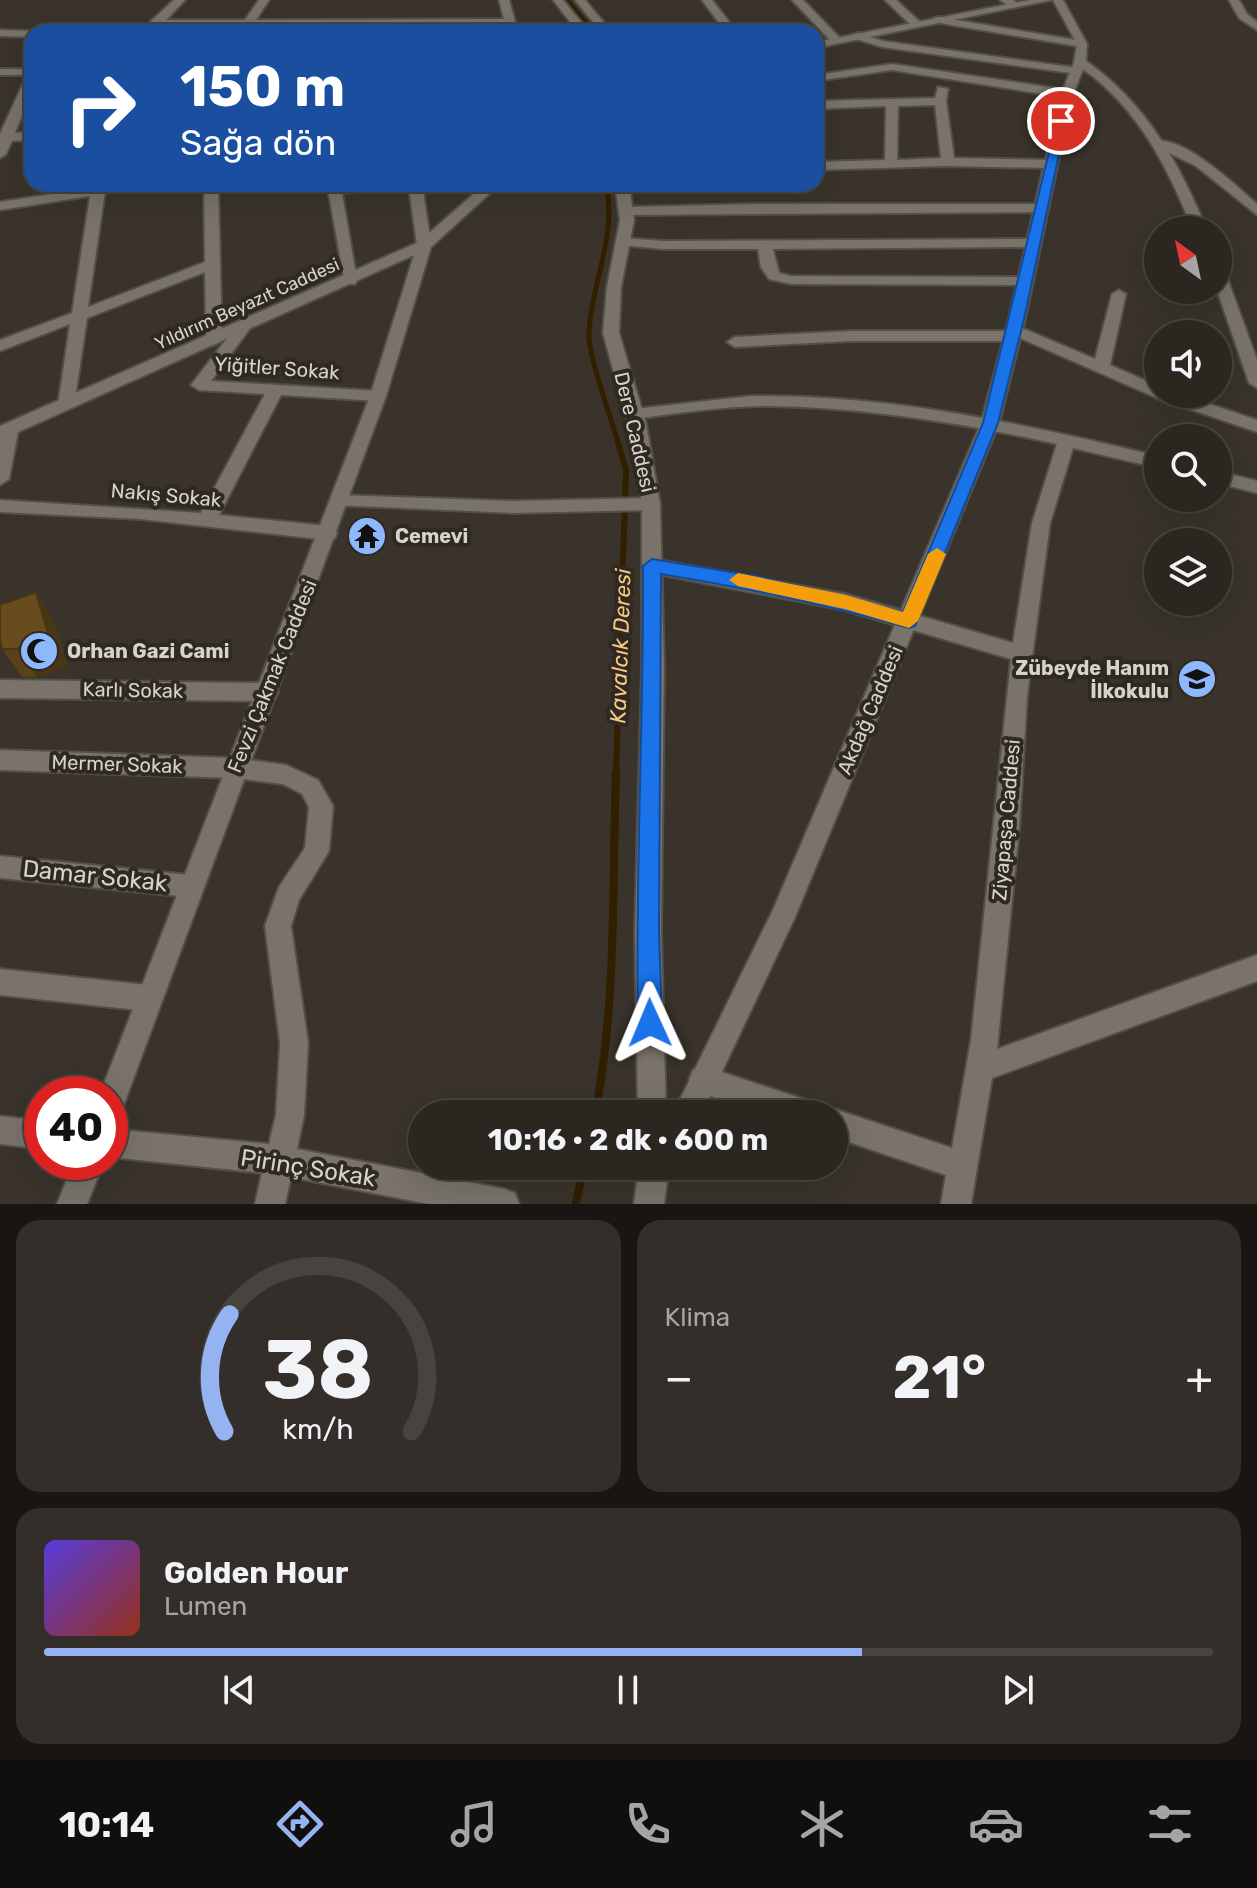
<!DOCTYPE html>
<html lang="tr">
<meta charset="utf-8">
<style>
:root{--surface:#2b2620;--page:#332e29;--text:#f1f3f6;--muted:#a6a5a5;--line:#47433e;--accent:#95b2f1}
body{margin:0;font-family:Rubik,sans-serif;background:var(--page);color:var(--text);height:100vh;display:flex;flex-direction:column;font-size:30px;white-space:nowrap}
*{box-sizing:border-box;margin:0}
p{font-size:26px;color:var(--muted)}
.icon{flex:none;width:44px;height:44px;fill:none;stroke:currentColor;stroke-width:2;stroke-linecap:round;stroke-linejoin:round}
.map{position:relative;height:1204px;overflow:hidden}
.panel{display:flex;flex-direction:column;gap:16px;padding:16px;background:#181512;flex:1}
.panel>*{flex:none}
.guide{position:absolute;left:24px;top:24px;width:800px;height:168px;border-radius:24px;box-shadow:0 8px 32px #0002,0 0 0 2px var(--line);background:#1a4fa0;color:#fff;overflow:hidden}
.needle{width:52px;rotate:327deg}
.fabs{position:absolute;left:1144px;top:216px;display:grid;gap:16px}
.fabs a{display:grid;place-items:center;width:88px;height:88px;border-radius:50%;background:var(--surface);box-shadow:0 8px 32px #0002,0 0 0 2px var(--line);font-size:40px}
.speed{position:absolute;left:24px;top:1076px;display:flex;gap:16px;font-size:40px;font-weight:700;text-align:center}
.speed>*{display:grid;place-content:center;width:104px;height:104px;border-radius:50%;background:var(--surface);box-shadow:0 8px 32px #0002,0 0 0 2px var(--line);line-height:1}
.speed .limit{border:12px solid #d22;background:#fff;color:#111}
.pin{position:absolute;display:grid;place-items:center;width:68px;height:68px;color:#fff;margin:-34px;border:4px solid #fff;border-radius:50%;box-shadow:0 2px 8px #0007}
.me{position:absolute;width:88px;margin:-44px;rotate:359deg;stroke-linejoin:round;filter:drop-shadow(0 0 6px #0008)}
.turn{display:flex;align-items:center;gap:28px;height:168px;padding:0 24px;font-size:36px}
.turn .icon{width:104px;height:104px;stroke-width:2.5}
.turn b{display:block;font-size:56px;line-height:68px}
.big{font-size:60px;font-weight:700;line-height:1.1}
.panel .widget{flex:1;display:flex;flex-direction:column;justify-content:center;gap:12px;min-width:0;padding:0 28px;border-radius:24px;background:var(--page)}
.panel .dial{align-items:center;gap:0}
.dial svg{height:208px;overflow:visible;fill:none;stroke:var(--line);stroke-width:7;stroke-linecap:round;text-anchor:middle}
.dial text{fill:var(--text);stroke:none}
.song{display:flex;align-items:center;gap:24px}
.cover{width:96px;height:96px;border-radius:12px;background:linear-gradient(135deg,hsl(250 70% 55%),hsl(10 70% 35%))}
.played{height:8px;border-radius:4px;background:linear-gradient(90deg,var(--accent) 70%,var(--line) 70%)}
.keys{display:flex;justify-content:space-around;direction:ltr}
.heat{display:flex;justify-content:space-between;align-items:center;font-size:44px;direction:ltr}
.panel .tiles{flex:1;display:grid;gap:16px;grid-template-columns:1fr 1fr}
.widget:last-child{grid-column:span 2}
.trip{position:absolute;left:408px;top:1100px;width:440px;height:80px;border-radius:40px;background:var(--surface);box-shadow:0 8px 32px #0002,0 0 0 2px var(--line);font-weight:700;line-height:80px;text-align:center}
.tab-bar{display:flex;height:128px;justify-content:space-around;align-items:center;background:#110f0d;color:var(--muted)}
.tab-bar .icon{width:56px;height:56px}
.tab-bar .selected{color:var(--accent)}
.tab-bar b{font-size:36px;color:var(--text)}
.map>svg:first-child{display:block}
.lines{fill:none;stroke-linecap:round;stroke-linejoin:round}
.stream-far3{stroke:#321f00;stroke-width:3}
.stream-far2{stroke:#321f00;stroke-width:5}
.stream-far1{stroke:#321f00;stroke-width:6}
.stream{stroke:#321f00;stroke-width:8}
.street-casing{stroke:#534f48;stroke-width:4}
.secondary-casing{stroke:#534f48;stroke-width:4}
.street{fill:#79736a;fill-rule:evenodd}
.secondary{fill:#79736a;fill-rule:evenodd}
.wall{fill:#59421a}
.shaded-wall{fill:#483615}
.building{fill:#674d1e;stroke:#483615;stroke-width:2}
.route{fill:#1a73e8;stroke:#114b97;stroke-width:2}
.slow{fill:#f59e0b}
.labels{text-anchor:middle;stroke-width:8;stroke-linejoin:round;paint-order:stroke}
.far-street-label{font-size:18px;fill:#d6d3ce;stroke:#2f2922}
.street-label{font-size:20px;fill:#d6d3ce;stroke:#2f2922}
.poi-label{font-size:20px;font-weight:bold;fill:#d6d3ce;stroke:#2f2922;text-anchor:start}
.water-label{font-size:22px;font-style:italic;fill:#f4c881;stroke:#2f2922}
.near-street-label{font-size:24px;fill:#d6d3ce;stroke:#2f2922}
</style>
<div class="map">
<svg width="1257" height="1204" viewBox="0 0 1257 1204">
<rect width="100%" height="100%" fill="#39332b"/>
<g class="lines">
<g class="stream-far3">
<polyline points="568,0 594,32"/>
<polyline points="605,184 607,193"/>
</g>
<path class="stream-far2" d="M607,191C616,237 591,286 589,332C587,353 612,421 619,445"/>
<polyline class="stream-far1" points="616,774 626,470 618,443"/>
<g class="stream">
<path d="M595,1114C617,1003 612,885 616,772"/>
<polyline points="576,1203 584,1166"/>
</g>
<g class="street-casing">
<g id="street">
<polygon points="174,0 185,0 166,20 245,20 259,0 269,0 256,20 504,19 499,0 509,0 518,32 508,32 506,25 251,26 247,32 237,32 241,26 160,26 155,31 147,31 151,21"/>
<polygon points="702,0 712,0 737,32 726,32"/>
<polygon points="792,0 803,0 841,39 841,43 833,43"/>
<polygon points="885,0 896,0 920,22 920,26 912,26"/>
<polygon points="1000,0 1013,0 1021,6 1012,8"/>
<polygon points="1229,0 1239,0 1247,14 1257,22 1257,30 1239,18"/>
<polygon points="938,17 1082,41 1087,44 1082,47 934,22 934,18"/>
<polygon points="0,30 32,31 36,32 32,32 32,37 0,36"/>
<polygon points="857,33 883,41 1078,68 1084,71 1078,74 882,47 853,38 852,36"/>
<polygon points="892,64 1068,90 1074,94 1068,98 892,70 816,81 816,75"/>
<polygon points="0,69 32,69 32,90 15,133 32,132 32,140 12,141 6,154 0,158 0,134 27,75 0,75"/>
<path d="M938,87L948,89L946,101L954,158L1051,160L1057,164L1051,168L944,166L816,170V162L885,160L886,106L816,109V101L935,98ZM935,105L941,158L897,160L898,106Z"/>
<path d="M1157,141C1186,138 1235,185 1257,204V215L1196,166L1157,147Z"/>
<polygon points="92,184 106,184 88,307 205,262 204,184 218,184 222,340 214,345 206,340 205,272 87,318 74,405 66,410 58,405 70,324 0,351 0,340 72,313 90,196 0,210 0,202 92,188"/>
<polygon points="327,184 422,184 431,245 424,249 417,245 409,188 342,193 357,281 355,284 345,284"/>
<polygon points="754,204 1042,204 1049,208 1042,212 626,215 619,211 626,207"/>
<polygon points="624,238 663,241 1034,239 1041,243 1034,247 773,249 779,273 791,276 1026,277 1033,281 1026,285 791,284 769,279 761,267 758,249 663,249 619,245 617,242"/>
<polygon points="1119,290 1126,294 1110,365 1158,386 1158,394 1180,394 1257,420 1257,432 1157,398 1020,338 1013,341 851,341 735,347 727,342 735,337 851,331 1008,331 1009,327 1015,325 1095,359 1112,294"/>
<polygon points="243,322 251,327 211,381 378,391 386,396 378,401 281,395 219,515 328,526 335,528 337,533 335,538 328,540 140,519 0,512 0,500 201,513 265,394 199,390 191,385 238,324"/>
<path d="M751,396C889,394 1025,424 1158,456V468L1073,448L1050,523L1027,696L1019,830L997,1049L1257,955V981L992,1078L971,1204H941L946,1175L834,1137V1114H823L834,1109L952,1148L971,1040L1011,659L845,610L652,573L642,566L652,559L845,594L1013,643L1032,523L1057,444C962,423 865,407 767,406C723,406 678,413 634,419L626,414L634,409Z"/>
<polygon points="1218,471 1257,481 1257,493 1218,483"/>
<polygon points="339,495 513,501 651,498 660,504 651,510 513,513 333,505 330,501 333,497"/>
<polygon points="0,680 267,683 275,686 278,692 275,698 267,701 0,698"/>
<polygon points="0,750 235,758 286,765 318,780 333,806 329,851 299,900 291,926 308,1043 304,1115 297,1149 504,1189 515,1193 519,1204 429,1204 291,1177 285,1204 255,1204 262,1173 110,1157 110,1129 269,1144 276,1115 280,1043 265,926 279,887 305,848 309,807 302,794 283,784 235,778 0,770"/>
<polygon points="0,856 190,875 199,878 202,886 199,894 190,897 0,878"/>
<polygon points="0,969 147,985 156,989 160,998 156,1007 147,1011 0,995"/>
<polygon points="703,1066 806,1100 816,1104 820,1114 763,1114 693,1090 689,1080 693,1070"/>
<polygon points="0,1116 42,1121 42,1149 0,1144"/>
</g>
</g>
<g class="secondary-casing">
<g id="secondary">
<polygon points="553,0 563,0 589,32 578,32"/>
<polygon points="575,0 585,0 612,32 601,32"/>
<polygon points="1030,0 1051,0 816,48 816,42"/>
<path d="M1053,0H1063L1087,44L1086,61C1146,103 1179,163 1207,230H1193C1168,168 1139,109 1083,69L1071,100L1025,319L999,423L795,917L702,1114H673L773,910L981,423L1009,319L1059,100L1074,62L1077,44Z"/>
<polygon points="485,184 500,184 431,247 386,396 124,1104 120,1114 110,1118 110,1094 100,1094 370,396 414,255 18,432 9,479 0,485 0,426 419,242"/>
<polygon points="615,184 629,184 634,220 621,287 619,333 646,423 660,504 664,669 661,931 666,1114 638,1114 635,931 642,669 642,504 628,423 603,333 607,287 620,220"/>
<polygon points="1218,268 1225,272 1257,360 1257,388 1249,383 1217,290"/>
<polygon points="74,1162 104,1162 87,1204 57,1204"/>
<polygon points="639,1166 669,1166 664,1204 634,1204"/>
</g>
</g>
<use href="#street" class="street"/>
<use href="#secondary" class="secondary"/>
</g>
<polygon class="wall" points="54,621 68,666 37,677 22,677 2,649"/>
<polygon class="shaded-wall" points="36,592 54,621 68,666 37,677 17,649"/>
<polygon class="building" points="36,592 49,637 17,649 2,649 0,639 0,605"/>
<path class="route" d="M1057,119L1066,121L1024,319L998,423L915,626L909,628C827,604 745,588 661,574L659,931L662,1023L659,1031L650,1035L641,1031L638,1023C635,870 644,718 643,566L652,559L761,577L903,612L983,423Z"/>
<polygon class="slow" points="937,548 946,554 918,621 909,628 845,609 738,586 729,580 738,573 845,595 903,612 928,554"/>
<defs>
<g id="temple-disc" transform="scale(2)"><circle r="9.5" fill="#8db9fc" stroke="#2f2922"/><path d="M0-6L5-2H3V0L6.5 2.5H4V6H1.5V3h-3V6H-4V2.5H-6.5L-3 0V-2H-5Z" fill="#111"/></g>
<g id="mosque-disc" transform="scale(2)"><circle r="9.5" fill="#8db9fc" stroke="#2f2922"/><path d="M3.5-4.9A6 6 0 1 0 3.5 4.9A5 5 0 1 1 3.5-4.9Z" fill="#111"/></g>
<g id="school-disc" transform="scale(2)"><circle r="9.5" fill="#8db9fc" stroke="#2f2922"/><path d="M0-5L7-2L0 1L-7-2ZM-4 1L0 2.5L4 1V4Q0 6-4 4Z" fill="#111"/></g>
</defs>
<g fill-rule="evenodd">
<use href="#temple-disc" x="367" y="536"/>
<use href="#mosque-disc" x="39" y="651"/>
<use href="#school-disc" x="1197" y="679"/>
</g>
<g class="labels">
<g class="far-street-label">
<text transform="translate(247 304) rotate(-24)" y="6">Yıldırım Beyazıt Caddesi</text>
</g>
<g class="street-label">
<text transform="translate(277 368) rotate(4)" y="7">Yiğitler Sokak</text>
<text transform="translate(635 432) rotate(77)" y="7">Dere Caddesi</text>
<text transform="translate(166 495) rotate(5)" y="7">Nakış Sokak</text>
<text transform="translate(272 676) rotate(-68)" y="7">Fevzi Çakmak Caddesi</text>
<text transform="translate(133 690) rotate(1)" y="7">Karlı Sokak</text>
<text transform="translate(870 710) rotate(-67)" y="7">Akdağ Caddesi</text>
<text transform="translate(117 764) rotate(2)" y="7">Mermer Sokak</text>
<text transform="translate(1006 820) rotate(-85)" y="7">Ziyapaşa Caddesi</text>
</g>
<g class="poi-label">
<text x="395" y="543">Cemevi</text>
<text x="67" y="658">Orhan Gazi Cami</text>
<text x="1169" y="675" text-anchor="end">Zübeyde Hanım<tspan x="1169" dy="23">İlkokulu</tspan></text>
</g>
<g class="water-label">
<text transform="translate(620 646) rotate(-88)" y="8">Kavalcık Deresi</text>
</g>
<g class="near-street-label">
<text transform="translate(95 876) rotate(6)" y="8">Damar Sokak</text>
<text transform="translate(308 1168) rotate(9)" y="8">Pirinç Sokak</text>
</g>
</g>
</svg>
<div class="fabs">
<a><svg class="needle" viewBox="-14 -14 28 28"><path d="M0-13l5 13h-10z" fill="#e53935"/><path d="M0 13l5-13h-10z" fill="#a6a5a5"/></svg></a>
<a><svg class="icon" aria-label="sound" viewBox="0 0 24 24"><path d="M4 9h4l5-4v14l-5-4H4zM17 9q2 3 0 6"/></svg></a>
<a><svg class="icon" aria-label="search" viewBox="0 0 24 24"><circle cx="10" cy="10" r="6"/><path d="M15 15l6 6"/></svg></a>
<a><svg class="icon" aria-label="layers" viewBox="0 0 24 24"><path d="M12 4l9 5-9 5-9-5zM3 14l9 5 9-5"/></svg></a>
</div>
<div class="speed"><div class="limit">40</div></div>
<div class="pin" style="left:1061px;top:121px;background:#d93025"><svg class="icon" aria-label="arrive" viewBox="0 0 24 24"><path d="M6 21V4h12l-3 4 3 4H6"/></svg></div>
<svg class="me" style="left:650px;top:1023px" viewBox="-20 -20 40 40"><path d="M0-17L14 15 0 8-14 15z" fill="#1a73e8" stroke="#fff" stroke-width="4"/></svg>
<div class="trip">10:16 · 2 dk · 600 m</div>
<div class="guide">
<div class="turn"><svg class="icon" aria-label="right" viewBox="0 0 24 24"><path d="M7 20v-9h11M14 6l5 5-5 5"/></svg><div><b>150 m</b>Sağa dön</div></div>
</div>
</div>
<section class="panel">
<div class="tiles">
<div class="widget dial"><svg viewBox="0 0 100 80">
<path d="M14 69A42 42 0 1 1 86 69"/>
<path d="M14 69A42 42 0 0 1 16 24" stroke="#95b2f1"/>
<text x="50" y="56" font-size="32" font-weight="700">38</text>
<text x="50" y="72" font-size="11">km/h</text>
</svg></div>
<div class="widget"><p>Klima</p>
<div class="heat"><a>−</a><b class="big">21°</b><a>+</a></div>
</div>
<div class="widget">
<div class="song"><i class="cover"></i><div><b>Golden Hour</b><p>Lumen</p></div></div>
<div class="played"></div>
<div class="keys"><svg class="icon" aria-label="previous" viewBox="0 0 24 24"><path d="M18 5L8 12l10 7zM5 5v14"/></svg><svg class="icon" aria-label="pause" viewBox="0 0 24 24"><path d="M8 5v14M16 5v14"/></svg><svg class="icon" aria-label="next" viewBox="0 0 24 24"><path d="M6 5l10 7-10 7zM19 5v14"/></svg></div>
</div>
</div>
</section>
<nav class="tab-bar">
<b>10:14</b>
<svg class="icon selected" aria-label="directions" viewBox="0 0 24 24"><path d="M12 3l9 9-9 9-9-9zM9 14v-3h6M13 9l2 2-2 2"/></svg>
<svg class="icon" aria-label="music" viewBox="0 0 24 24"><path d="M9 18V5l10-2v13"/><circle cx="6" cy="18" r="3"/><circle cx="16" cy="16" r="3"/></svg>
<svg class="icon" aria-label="phone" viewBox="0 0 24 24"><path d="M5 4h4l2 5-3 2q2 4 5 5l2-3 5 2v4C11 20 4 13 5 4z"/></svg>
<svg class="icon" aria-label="climate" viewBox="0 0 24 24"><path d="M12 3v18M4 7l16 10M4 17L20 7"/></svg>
<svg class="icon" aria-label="car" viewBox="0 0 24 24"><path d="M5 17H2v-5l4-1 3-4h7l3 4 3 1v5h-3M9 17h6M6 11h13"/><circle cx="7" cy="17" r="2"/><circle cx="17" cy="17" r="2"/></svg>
<svg class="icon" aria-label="filters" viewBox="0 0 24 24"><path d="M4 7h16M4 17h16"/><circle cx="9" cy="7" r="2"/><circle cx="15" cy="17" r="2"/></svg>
</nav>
